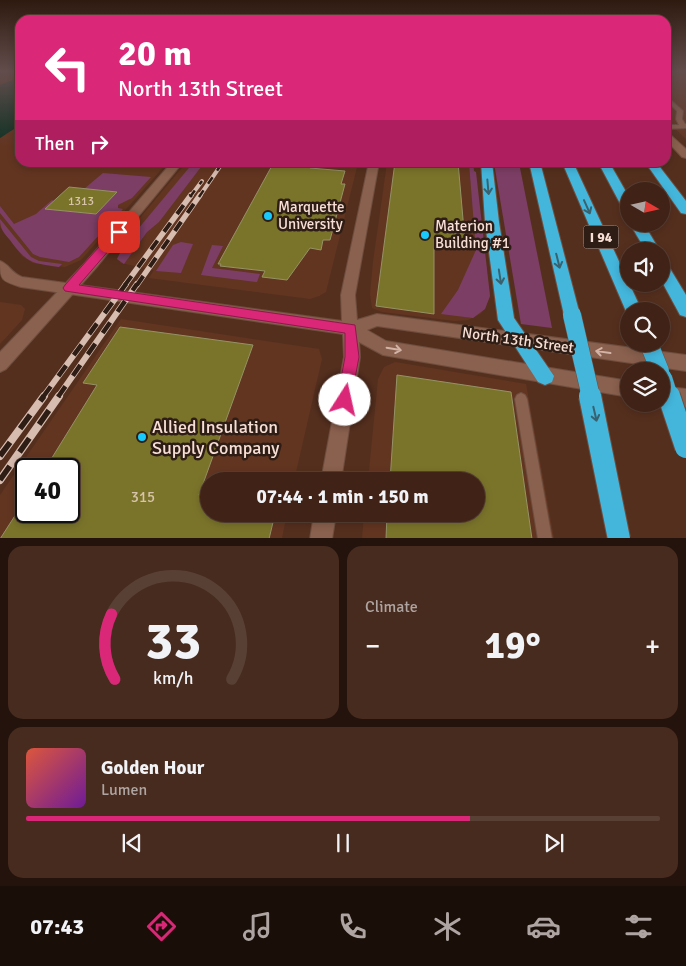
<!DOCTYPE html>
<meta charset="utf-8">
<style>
:root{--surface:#402316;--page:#472b1f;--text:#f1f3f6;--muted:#aea4a1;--line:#594035;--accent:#db2777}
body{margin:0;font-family:Signika,sans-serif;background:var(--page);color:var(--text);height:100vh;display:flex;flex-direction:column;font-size:19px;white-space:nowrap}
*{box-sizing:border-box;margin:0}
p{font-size:16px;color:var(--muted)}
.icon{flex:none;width:28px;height:28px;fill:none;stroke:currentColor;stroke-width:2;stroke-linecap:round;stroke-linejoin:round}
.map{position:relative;height:538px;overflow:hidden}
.side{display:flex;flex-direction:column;gap:8px;padding:8px;background:#23130c;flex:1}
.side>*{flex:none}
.banner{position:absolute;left:15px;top:15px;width:656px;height:152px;border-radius:15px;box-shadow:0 2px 8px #0003,0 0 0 1px var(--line);background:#db2777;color:#fff;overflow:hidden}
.needle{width:32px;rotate:99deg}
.fabs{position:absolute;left:620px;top:182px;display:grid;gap:10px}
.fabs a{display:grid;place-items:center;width:50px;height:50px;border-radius:50%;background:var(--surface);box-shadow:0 2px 8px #0003,0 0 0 1px var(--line);font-size:25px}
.speed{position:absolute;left:15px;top:458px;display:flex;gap:10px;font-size:25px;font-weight:700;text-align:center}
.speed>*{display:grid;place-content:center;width:65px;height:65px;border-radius:50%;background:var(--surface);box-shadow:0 2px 8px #0003,0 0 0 1px var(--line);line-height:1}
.speed .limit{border:2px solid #111;border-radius:8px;background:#fff;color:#111}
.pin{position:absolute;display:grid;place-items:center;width:42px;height:42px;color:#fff;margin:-21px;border-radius:10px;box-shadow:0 2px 8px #0006}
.me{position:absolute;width:55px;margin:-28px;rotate:10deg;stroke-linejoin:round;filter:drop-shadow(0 0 4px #0008)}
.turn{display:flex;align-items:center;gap:18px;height:105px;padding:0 20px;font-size:22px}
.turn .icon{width:65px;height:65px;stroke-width:2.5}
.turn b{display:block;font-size:35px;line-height:42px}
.then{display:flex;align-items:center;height:48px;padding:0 20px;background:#0003;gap:10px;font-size:19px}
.big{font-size:38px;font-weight:700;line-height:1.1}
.side .tile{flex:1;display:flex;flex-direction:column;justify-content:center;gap:8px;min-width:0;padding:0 18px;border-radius:15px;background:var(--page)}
.side .dial{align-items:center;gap:0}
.dial svg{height:130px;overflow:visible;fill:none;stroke:var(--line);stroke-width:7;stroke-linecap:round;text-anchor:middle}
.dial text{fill:var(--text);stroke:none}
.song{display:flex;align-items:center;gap:15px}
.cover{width:60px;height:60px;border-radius:8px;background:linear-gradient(135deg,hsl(10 70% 55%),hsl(280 70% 35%))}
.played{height:5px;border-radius:2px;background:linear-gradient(90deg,var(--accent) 70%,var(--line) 70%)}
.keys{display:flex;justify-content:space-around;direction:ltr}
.heat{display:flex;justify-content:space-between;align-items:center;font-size:28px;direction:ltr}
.side .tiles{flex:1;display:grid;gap:8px;grid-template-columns:1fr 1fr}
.tile:last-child{grid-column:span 2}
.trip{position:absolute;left:200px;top:472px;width:285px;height:50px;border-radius:25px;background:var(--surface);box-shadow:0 2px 8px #0003,0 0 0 1px var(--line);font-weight:700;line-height:50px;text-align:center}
.tab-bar{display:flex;height:80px;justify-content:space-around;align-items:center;background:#1a0e09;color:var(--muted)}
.tab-bar .icon{width:35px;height:35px}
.tab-bar .on{color:var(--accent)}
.tab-bar b{font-size:22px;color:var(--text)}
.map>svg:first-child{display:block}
.built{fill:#623521;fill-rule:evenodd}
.green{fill:#7d3e65}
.water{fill:#0f3124}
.building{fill:#7a742b;stroke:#959266}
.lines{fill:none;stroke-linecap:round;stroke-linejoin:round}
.service-casing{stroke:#6e4e3f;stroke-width:2}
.minor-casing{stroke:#6e4e3f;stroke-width:2}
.tertiary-casing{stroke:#6e4e3f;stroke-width:2}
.motorway-casing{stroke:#6e4e3f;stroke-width:2}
.service{fill:#8a604e;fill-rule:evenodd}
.minor{fill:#8a604e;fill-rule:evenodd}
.tertiary{fill:#8a604e;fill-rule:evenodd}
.motorway{fill:#44b6dc;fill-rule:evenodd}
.rail-far3-casing{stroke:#d7bcb0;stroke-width:4}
.rail-far2-casing{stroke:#d7bcb0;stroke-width:5.5}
.rail-far1-casing{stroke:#d7bcb0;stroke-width:6}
.rail-casing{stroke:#d7bcb0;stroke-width:8}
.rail-far3{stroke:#2e1d15;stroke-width:2.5;stroke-dasharray:8;stroke-linecap:butt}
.rail-far2{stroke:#2e1d15;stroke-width:4;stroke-dasharray:11;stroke-linecap:butt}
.rail-far1{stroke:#2e1d15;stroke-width:4.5;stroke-dasharray:13;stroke-linecap:butt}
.rail{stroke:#2e1d15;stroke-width:5.5;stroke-dasharray:17;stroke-linecap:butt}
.motorway-bridge-far1-casing{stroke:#6e4e3f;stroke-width:19;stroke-linecap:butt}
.motorway-bridge-casing{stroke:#6e4e3f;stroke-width:24;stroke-linecap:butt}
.motorway-bridge-far1{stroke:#44b6dc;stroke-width:18}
.motorway-bridge{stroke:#44b6dc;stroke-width:22}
.oneway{stroke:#38626f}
.oneway2{stroke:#d2b3a6}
.route{fill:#db2777;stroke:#8e194d}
.poi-dot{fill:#17cafb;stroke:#2e1d15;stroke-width:2}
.labels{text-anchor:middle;stroke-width:5;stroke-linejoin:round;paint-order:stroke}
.number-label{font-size:12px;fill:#d8c4aa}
.shield{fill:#2e1d15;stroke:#bba59b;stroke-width:1}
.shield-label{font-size:14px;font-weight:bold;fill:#f8dfd5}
.poi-label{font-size:15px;fill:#f8dfd5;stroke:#2e1d15;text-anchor:start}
.street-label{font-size:15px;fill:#f8dfd5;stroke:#2e1d15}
.near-number-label{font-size:15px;fill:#d8c4aa}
.near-poi-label{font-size:18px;fill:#f8dfd5;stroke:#2e1d15;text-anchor:start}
</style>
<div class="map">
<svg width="686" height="539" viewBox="0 0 686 539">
<rect width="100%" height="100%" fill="#552f1e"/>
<g class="built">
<polygon points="666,71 686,71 686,139 666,120"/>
<polygon points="20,125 20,162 167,163 81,260 65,267 33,263 22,256 0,227 0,138"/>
<polygon points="186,163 358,163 326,292 319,296 310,299 149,278 154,270 121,263 117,259 134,225"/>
<polygon points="387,163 473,163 490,296 485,309 480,314 468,320 455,321 382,312 372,308 370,294 373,262"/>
<polygon points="0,302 21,305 25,309 22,320 0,344"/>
<path d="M121,319L319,349L322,359L294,481H209V514H287L282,538L0,539V495ZM26,469H69V511H26Z"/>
<polygon points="395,362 526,384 554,538 362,539 364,514 476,514 476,481 368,481 378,379 384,367"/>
</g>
<g class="green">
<polygon points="193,163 204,163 159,222 147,232 124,264 117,259 123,247"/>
<polygon points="469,163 473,163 474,171 476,172 490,296 485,309 473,318 441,314 458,290 476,250"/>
<polygon points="494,163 519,163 552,328 521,324"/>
<polygon points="103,173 151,177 132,198 118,205 118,208 123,209 79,257 69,262 40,257 33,254 0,213 0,206 14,224 36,214 52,200 54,201 46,209 96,214 116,193 84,189"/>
<path d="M0,219L31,257L39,261L62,264L59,267C31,263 27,263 10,240C4,233 0,229 0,219Z"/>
<polygon points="181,242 193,244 181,273 156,271 173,245"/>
<polygon points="212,245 223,246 212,268 260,274 257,282 201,275"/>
</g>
<polygon class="water" points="20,77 20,125 0,138 0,85"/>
<g class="building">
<polygon points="274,162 313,162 310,168 345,171 341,184 345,184 330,240 323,240 321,250 310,248 287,280 262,277 265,271 220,266 221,264 218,264"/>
<polygon points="395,162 458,162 465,242 434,239 434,314 376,306"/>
<polygon points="69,187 117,192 96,214 45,209"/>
<polygon points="120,327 253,345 199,495 209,496 209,514 275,514 269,539 0,539 18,511 69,511 69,469 45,469 97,385 83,383"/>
<polygon points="397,375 511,392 532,539 386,539 387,514 476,514 476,481 390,481"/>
</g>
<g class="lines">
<g class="service-casing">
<g id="service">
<polygon points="666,96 683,111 682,119 685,124 686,124 686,128 666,129 666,125 679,125 676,119 677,111 666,100"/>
<polygon points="521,393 525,395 527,399 552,539 538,539 515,399 517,395"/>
</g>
</g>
<g class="minor-casing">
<polygon id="minor" points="172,162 183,162 95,269 6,369 0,372 0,352 85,263"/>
</g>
<g class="tertiary-casing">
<g id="tertiary">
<polygon points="666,131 686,149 686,158 682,157 666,140"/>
<path d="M369,162H379L355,295L357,320L377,314L686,355V371L377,326L367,330L386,341L629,381V397L383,355L359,342L360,357L341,481H321L344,357L343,334L21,287C2,281 0,281 0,261C9,264 11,273 22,277L342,321L341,295Z"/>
<polygon points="661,386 686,389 686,407 661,402"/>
<polygon points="314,514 336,514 332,539 310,539"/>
</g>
</g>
<g class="motorway-casing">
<g id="motorway">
<polygon points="481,162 492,162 499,222 514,318 554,376 552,382 545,385 538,382 498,320 485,222"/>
<polygon points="529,162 540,162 580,315 578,320 572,322 566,320 564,315"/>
<polygon points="562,162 573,162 642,311 629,311 628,316"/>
<polygon points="598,162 609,162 629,197 629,213 623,209"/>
<polygon points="645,162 656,162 686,201 686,214 681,213"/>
<polygon points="630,224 644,224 660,251 646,251"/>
<polygon points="661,261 666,262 686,295 686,317 680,315 661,280"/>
</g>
</g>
<use href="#service" class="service"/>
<use href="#minor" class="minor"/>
<use href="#tertiary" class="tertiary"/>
<use href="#motorway" class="motorway"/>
<g class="rail-far3-casing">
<g id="rail-far3">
<polyline points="190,197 202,181"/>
<polyline points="199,197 223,162"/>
</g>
</g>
<g class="rail-far2-casing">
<g id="rail-far2">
<polyline points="125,285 191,195"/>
<polyline points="137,285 200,195"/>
</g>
</g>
<g class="rail-far1-casing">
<g id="rail-far1">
<polyline points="43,397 126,284"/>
<polyline points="58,397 137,284"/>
</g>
</g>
<g class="rail-casing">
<g id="rail">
<polyline points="0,456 44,396"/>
<polyline points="0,480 59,396"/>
</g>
</g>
<use href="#rail-far3" class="rail-far3"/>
<use href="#rail-far2" class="rail-far2"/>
<use href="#rail-far1" class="rail-far1"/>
<use href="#rail" class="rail"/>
<g class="motorway-bridge-far1-casing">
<g id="motorway-bridge-far1">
<polyline points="572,315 591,397"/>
<polyline points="649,344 660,371"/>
<polyline points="663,378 669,397"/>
</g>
</g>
<g class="motorway-bridge-casing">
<g id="motorway-bridge">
<polyline points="590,396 619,539"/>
<polyline points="669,396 686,447"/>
</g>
</g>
<use href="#motorway-bridge-far1" class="motorway-bridge-far1"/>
<use href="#motorway-bridge" class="motorway-bridge"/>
</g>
<defs><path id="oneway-shaft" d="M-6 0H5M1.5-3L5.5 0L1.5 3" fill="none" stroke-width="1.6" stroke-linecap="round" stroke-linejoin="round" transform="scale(1.25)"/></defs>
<g class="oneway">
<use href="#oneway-shaft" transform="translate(488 187) rotate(85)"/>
<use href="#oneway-shaft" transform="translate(587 207) rotate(66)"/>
<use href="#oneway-shaft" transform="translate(558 261) rotate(76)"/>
<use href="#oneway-shaft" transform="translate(500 277) rotate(81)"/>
<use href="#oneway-shaft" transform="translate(595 414) rotate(77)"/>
</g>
<g class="oneway2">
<use href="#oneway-shaft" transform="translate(394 349) rotate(10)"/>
<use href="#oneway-shaft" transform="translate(603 352) rotate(-172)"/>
</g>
<linearGradient id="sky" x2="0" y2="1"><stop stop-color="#2f1a10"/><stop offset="0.49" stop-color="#624d4c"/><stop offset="1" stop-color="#624d4c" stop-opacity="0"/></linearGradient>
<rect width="686" height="146" fill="url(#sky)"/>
<polygon class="route" points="119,228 124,232 123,234 79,285 355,325 359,357 350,405 345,407 339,405 337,400 345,357 345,333 65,291 63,288 65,285 115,229"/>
<g class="poi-dot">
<circle cx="268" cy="216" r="5"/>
<circle cx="425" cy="235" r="5"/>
<circle cx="142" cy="437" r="5"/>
</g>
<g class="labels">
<g class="number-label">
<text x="81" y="205">1313</text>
</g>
<rect class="shield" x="583.5" y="225.5" width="35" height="23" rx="4"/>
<g class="shield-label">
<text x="601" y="242">I 94</text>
</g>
<g class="poi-label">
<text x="278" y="212">Marquette<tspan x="278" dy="17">University</tspan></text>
<text x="435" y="231">Materion<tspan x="435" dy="17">Building #1</tspan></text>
</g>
<g class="street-label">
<text transform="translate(518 340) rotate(8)" y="5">North 13th Street</text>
</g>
<g class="near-number-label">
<text x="143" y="502">315</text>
</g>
<g class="near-poi-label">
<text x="152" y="433">Allied Insulation<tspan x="152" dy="21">Supply Company</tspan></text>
</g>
</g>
</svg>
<div class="fabs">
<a><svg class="needle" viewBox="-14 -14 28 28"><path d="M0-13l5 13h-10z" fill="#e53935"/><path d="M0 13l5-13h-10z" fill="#aea4a1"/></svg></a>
<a><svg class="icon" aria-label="sound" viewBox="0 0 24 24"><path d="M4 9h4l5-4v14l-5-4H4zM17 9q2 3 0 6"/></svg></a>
<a><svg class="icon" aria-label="search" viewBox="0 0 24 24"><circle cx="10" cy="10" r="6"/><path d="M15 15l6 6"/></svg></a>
<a><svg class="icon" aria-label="layers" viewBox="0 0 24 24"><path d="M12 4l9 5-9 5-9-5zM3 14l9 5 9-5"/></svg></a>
</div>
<div class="speed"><div class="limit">40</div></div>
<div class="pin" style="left:119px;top:232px;background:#d93025"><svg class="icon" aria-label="arrive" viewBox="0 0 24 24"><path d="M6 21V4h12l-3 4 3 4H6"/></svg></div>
<svg class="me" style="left:345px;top:400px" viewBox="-20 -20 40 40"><circle r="19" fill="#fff"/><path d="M0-13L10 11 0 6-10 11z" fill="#db2777"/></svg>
<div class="trip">07:44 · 1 min · 150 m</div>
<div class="banner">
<div class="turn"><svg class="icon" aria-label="left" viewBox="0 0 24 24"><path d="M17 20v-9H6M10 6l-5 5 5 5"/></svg><div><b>20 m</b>North 13th Street</div></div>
<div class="then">Then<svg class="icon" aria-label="right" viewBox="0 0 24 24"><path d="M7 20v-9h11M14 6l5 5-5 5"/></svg></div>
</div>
</div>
<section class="side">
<div class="tiles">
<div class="tile dial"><svg viewBox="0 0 100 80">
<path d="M14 69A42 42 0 1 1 86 69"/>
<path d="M14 69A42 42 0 0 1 12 29" stroke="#db2777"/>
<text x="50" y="56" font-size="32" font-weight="700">33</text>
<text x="50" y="72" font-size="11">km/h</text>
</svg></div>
<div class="tile"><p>Climate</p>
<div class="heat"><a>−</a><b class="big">19°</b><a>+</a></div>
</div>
<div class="tile">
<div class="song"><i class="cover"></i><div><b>Golden Hour</b><p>Lumen</p></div></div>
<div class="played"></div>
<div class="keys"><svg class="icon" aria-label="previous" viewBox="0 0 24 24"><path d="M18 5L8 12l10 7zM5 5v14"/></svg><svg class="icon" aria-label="pause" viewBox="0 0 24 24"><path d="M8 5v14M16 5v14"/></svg><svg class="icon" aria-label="next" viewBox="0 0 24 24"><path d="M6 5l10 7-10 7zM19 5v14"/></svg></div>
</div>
</div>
</section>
<nav class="tab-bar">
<b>07:43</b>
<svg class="icon on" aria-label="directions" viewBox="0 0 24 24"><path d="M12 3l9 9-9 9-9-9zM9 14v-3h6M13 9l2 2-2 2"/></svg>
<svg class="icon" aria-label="music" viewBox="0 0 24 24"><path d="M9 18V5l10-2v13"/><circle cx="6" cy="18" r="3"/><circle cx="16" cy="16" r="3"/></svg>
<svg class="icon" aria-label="phone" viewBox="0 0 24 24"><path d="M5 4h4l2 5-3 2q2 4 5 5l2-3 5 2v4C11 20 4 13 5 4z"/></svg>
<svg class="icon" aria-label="climate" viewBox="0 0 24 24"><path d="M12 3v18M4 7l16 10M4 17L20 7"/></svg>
<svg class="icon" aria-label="car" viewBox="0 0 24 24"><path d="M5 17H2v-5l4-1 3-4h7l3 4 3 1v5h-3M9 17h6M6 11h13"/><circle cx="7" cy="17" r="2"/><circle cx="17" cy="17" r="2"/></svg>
<svg class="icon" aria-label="filters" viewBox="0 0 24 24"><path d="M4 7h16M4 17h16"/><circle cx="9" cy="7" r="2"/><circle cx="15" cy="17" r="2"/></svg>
</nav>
